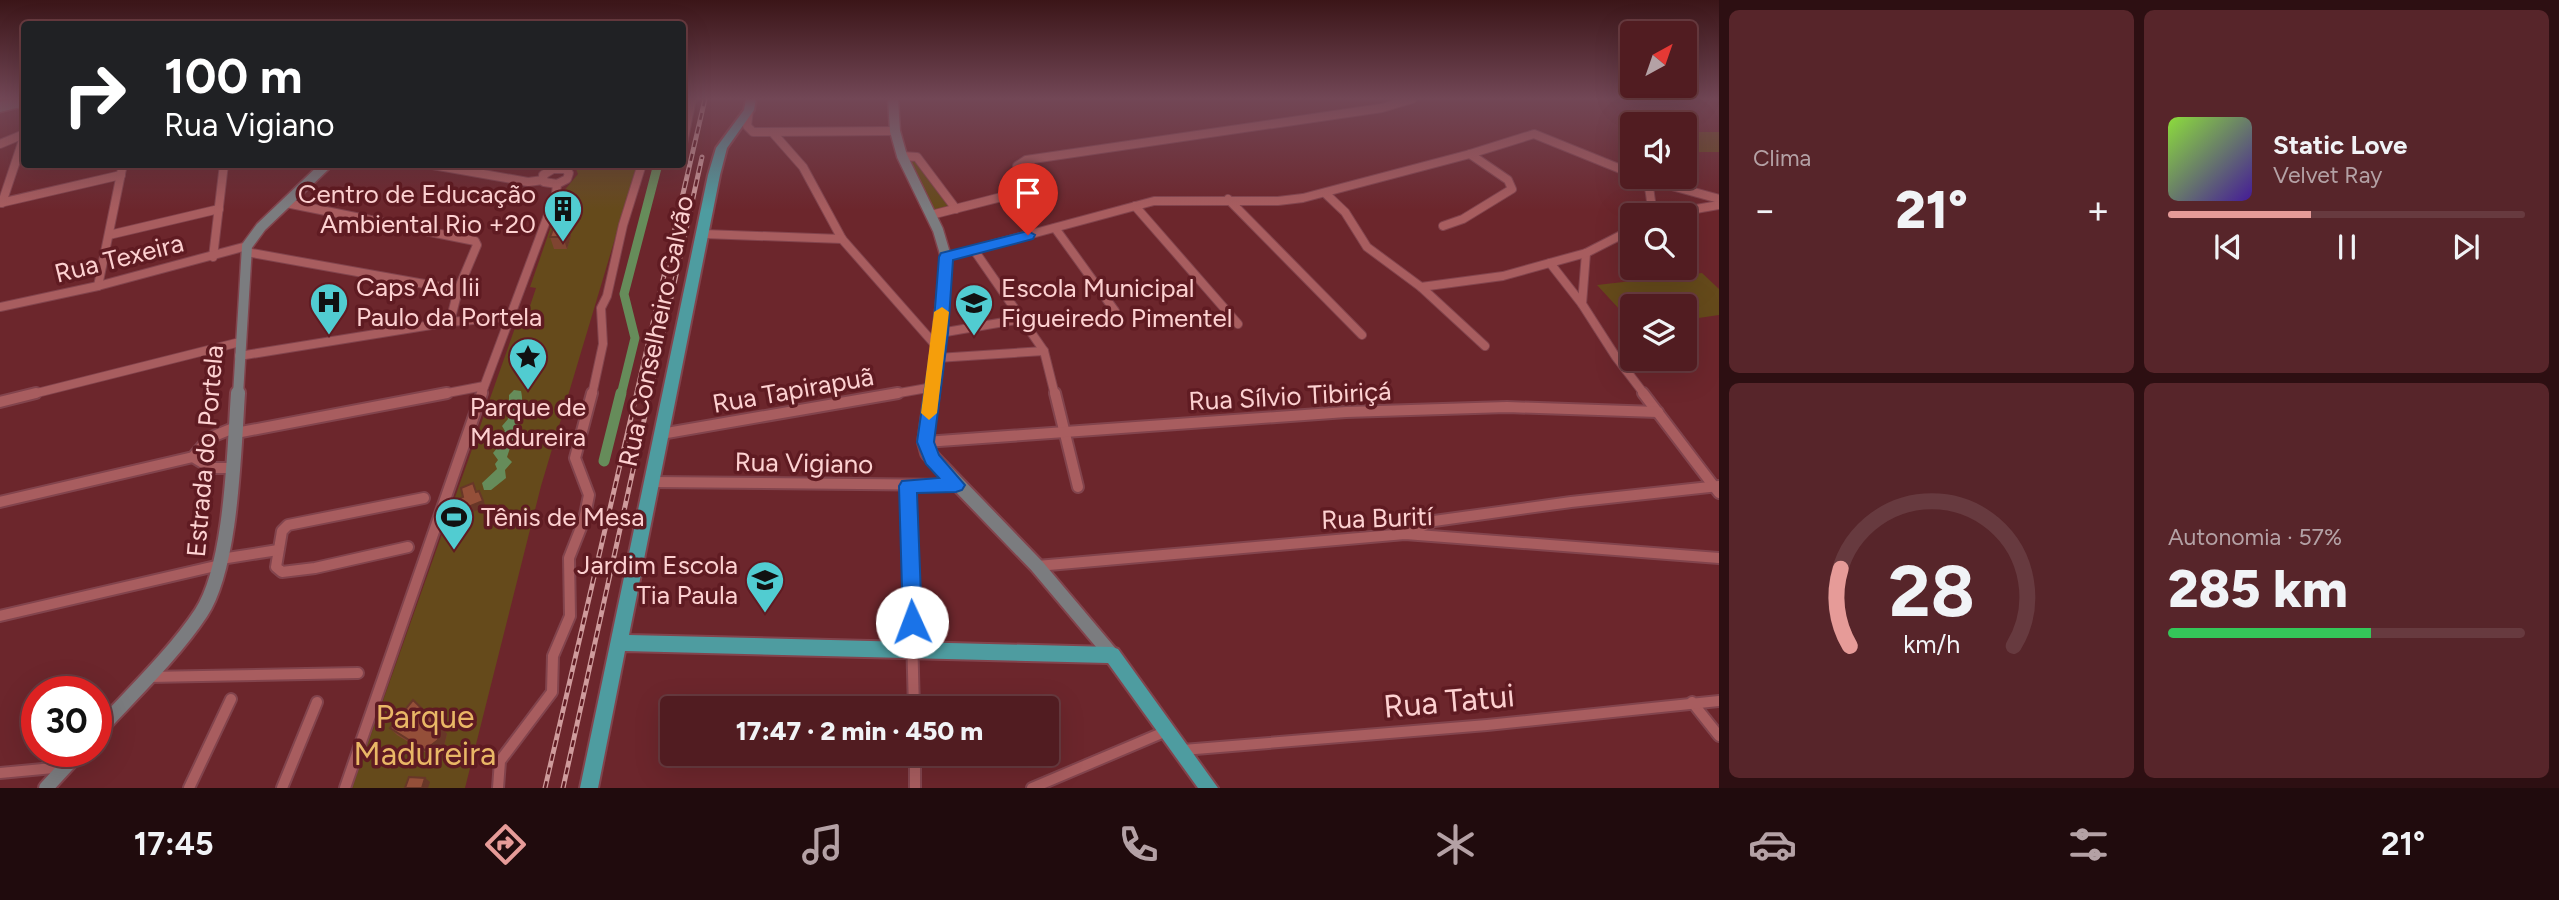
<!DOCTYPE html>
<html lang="pt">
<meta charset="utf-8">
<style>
:root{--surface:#511c21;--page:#57252a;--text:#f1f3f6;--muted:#b4a1a5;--line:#673a3f;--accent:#e69b98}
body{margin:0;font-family:Figtree,sans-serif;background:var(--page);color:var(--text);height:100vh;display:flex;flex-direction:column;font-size:26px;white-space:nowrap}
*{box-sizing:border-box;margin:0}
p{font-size:23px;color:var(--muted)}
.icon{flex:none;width:38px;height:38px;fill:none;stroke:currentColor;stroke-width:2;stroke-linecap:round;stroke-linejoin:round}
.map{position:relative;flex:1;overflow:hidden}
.side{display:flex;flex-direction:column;gap:10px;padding:10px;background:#2d0f12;width:840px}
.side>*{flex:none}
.top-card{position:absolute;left:21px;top:21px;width:665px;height:147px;border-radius:7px;box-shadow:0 7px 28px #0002,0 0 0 2px var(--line);background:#202124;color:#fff;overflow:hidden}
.needle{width:46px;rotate:40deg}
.buttons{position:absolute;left:1620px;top:21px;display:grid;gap:14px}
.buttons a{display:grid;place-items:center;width:77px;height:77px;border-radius:7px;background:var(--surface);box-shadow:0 7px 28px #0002,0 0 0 2px var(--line);font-size:35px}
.speed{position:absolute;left:21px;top:676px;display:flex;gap:14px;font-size:35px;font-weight:700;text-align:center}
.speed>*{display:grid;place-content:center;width:91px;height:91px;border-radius:50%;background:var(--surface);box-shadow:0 7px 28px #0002,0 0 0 2px var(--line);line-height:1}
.speed .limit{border:10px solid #d22;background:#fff;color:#111}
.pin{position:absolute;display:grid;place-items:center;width:60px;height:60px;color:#fff;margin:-72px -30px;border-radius:50% 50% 50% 0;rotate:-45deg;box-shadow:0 0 7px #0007}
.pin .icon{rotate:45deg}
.me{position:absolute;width:77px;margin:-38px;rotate:358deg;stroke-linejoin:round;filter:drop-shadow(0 0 5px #0008)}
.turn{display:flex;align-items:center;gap:24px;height:147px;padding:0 28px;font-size:32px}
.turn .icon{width:91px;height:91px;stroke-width:2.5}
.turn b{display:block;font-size:49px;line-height:60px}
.big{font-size:52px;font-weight:800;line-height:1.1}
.side .card{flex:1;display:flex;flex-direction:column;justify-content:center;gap:10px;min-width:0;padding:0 24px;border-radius:10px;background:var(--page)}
.side .dial{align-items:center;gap:0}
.dial svg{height:182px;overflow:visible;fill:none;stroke:var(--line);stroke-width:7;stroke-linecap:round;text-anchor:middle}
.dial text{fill:var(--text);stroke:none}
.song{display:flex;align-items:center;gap:21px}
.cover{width:84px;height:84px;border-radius:10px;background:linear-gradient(135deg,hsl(90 70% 55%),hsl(260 70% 35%))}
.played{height:7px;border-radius:4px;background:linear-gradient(90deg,var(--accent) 40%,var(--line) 40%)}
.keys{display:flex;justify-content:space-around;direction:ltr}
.heat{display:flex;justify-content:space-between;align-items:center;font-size:38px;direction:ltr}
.charge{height:10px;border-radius:5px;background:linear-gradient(90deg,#34c759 57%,var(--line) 0)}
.side .tiles{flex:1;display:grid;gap:10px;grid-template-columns:repeat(2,1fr)}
.trip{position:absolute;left:660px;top:696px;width:399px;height:70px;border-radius:7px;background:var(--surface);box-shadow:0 7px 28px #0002,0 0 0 2px var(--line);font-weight:800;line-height:70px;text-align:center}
.dock{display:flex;height:112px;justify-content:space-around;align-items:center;background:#200b0d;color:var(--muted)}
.dock .icon{width:49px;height:49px}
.dock .active{color:var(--accent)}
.dock b{font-size:32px;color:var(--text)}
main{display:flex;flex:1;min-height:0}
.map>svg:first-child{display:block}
.green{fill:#654a1b}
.water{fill:#668c5a}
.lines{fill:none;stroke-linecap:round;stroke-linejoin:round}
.canal-far1{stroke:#668c5a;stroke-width:9}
.canal{stroke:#668c5a;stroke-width:11}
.street-far1-casing{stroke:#82444d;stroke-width:10}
.street-casing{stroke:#82444d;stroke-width:14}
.secondary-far1-casing{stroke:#82444d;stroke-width:13}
.secondary-casing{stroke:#82444d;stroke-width:18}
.primary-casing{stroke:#82444d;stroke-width:4}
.street-far1{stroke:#a85d5f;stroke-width:8}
.street{stroke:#a85d5f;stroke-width:10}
.secondary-far1{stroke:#7b7c7f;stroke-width:10}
.secondary{stroke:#7b7c7f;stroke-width:14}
.primary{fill:#4e9ca0;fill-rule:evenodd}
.rail-casing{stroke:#cf9b9c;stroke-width:5}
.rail{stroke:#5f1b22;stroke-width:2.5;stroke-dasharray:7;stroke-linecap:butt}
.wall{fill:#7f4431}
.shaded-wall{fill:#683728}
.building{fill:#944f39;stroke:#683728;stroke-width:2}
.route{fill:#1a73e8;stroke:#114b97;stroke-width:2}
.slow{fill:#f59e0b}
.labels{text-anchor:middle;stroke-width:7;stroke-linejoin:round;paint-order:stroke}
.poi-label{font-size:26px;fill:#fdd1d1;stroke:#5f1b22;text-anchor:start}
.street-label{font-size:26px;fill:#fdd1d1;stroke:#5f1b22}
.near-street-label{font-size:32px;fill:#fdd1d1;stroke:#5f1b22}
.near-park-label{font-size:32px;fill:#e9b766;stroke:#5f1b22}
</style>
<main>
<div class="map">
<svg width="1719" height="788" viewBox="0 0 1719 788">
<rect width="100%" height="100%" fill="#6c262c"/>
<g class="green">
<polygon points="1685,132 1719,132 1719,152 1690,152 1685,147"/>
<polygon points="915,156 952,207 931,212 907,157"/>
<polygon points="568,165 637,165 541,486 465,788 352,788 516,325 524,324 536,288 530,287 563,192 578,174 575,167"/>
<polygon points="1702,273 1719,289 1719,315 1685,320 1685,306 1633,306 1633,324 1597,285"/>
</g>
<path class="water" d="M514,390L521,391C523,399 523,413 516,419L519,426L514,431L519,439L510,448L507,457L512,462L505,470L506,478L491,490H484L482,483L497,469L495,464L498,460L493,453L498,447L497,437L505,431L502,426L508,419L505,406L509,400V395Z"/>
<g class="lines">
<polyline class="canal-far1" points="621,395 635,338 624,294 658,164"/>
<polyline class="canal" points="604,461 621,393"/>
<g class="street-far1-casing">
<g id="street-far1">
<polyline points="749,110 747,126 753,132 895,131"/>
<polyline points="773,133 803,167 842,239 938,348"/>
<polyline points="0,144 24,134"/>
<polyline points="682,148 692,99"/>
<polyline points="902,156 917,157 956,209"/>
<polyline points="427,164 528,182 543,180"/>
<polygon points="553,169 565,169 569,173 567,179 557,184 544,182 543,175"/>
<polyline points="1639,177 1719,199"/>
<polyline points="1648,180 1653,215"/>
<polyline points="1325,193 1345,212 1367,247 1421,287 1485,346"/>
<polyline points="1228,199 1362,335"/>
<polyline points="0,203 121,175"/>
<polyline points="2,203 24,137"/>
<polyline points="286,203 475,241 477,245 458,290 450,322"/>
<polyline points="1135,206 1238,324"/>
<polyline points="931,215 1017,193 1020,189 1017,166 1026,160 1382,108 1412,99"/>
<polyline points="1662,215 1719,205"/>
<polyline points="1443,226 1463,219 1512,189 1508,180 1470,154"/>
<polyline points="1055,228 1115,311"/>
<polyline points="704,234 842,239"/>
<polyline points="109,235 219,209"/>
<polyline points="974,250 1044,351 1055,395"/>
<polyline points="246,252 458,290"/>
<polyline points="1586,253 1582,304 1616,357 1645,395"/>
<polyline points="213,257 224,164"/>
<polyline points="946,257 1154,201 1278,201 1303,198 1470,154 1534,134 1633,174"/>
<polyline points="1550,263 1582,304"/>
<polyline points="98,286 123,164"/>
<polyline points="1421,287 1503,276 1586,253 1633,229"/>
<polyline points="0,307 98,286 247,246"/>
<polyline points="940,333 1022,319"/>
<polyline points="239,356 450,322 508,317"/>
<polyline points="937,358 1044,351"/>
<polyline points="29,395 240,342"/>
<polyline points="437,395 484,386"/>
<polyline points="481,395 556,194 557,184"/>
<polyline points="592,395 603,344 601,308 607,296 623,225 642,164"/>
<polyline points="888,395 933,387"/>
</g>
</g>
<g class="street-casing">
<g id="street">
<polyline points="1055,393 1078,487"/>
<polyline points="1643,393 1719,493"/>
<polyline points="0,402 36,393"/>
<polyline points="236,433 447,393"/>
<polyline points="661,434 898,393"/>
<polyline points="925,442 1346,412 1507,407 1658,412"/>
<polyline points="193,457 211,468 233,468"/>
<polyline points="652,482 956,485"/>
<polyline points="908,486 914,709"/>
<polyline points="0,502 193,457 209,438 236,427"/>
<polyline points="1406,533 1434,521 1571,502 1719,486"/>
<polyline points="408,547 315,568 282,572 276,567 282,531 288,525 424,498"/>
<polyline points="221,559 278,550"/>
<polyline points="1037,566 1405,534 1719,558"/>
<polyline points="0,616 220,565"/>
<polyline points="148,677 358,673"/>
<polyline points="1692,702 1719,736"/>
<polyline points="1183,750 1487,725 1719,701"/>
<polyline points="915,754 915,788"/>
<polyline points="0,773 64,767"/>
<polyline points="189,788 231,699"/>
<polyline points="282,788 317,702"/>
<polyline points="345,788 482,393"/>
<polyline points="498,788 500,761 552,692 553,656 570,616 569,558 584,520 589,495 575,458 592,393"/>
<polyline points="1032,788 1169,730"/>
</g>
</g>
<g class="secondary-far1-casing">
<g id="secondary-far1">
<polyline points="893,99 895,131 902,156 938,230 946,257 931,395"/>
<polyline points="0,107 24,101"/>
<polyline points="238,395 247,246 261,227 327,164"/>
</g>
</g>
<g class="secondary-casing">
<g id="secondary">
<polyline points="932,393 925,442 928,453 1037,566 1112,655"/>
<path d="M96,733C130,696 174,654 201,613C232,566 234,450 238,393"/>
<polyline points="46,788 80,751"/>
</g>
</g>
<g class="primary-casing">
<polygon id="primary" points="746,99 756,99 754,110 727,148 720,175 629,635 1112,647 1118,649 1218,788 1198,788 1108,663 625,651 598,788 580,788 708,175 716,148 744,110"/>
</g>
<use href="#street-far1" class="street-far1"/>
<use href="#street" class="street"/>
<use href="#secondary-far1" class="secondary-far1"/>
<use href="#secondary" class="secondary"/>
<use href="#primary" class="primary"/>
<g class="rail-casing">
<g id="rail">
<polyline points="545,788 705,99"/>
<polyline points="563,788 702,157"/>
</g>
</g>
<use href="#rail" class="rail"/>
</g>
<g class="wall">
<polygon points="571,236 567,249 554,249 550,237"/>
<polygon points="390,728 447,734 444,746 431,756 397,735"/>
</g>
<g class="shaded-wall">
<polygon points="567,224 571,236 567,249 563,237"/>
<polygon points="479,491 486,507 461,516 458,511"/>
<polygon points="441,727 447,734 444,746 431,756 425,750"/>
<polygon points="425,778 430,782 428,788 422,788"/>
</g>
<g class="building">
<polygon points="555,224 567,224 563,237 550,237"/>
<polygon points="473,483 476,492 479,491 483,501 458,511 456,500 463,497 461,488"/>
<polygon points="413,700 441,727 438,740 425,750 390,728"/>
<polygon points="409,777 425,778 422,788 405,788"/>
</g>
<linearGradient id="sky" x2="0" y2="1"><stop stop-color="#3b1518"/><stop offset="0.47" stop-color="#724756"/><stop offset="1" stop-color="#724756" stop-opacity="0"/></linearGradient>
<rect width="1719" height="210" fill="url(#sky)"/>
<polygon class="route" points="1028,231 1035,235 1033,239 953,260 948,333 934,442 939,455 965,485 962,490 956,492 917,493 922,622 919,629 912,631 905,629 903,622 899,486 902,481 939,478 926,464 917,442 933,333 939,257 941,253"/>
<polygon class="slow" points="942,307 949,312 937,413 929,420 921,413 934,312"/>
<defs>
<g id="building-pin" transform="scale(2.0125)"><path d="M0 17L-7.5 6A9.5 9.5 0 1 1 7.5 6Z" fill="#51ccd1" stroke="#5f1b22"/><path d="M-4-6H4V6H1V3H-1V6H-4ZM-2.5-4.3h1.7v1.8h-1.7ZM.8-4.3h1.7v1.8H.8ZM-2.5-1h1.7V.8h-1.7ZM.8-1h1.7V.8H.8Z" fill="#111"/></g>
<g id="hospital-pin" transform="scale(2.0125)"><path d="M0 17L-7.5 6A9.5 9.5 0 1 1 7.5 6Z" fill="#51ccd1" stroke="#5f1b22"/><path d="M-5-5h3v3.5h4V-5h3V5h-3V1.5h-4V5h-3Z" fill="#111"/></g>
<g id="school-pin" transform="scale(2.0125)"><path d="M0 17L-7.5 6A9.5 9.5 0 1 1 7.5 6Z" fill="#51ccd1" stroke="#5f1b22"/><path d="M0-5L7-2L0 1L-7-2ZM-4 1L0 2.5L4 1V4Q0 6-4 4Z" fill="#111"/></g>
<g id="sight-pin" transform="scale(2.0125)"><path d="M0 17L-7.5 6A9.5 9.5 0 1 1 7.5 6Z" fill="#51ccd1" stroke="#5f1b22"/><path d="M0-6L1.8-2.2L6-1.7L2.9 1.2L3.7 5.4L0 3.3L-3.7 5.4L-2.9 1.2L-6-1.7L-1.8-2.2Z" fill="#111"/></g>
<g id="stadium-pin" transform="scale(2.0125)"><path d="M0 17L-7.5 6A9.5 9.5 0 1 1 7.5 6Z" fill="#51ccd1" stroke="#5f1b22"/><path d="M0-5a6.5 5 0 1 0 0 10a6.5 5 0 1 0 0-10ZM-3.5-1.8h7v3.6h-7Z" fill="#111"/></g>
</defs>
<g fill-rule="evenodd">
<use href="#building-pin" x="563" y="209"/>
<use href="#hospital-pin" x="329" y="302"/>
<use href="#school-pin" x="974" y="303"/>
<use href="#sight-pin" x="528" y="357"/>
<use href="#stadium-pin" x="454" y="517"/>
<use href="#school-pin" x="765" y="580"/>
</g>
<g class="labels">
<g class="poi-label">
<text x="536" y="203" text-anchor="end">Centro de Educação<tspan x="536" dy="30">Ambiental Rio +20</tspan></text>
<text x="356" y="296">Caps Ad Iii<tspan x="356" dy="30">Paulo da Portela</tspan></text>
<text x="1001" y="297">Escola Municipal<tspan x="1001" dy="30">Figueiredo Pimentel</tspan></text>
<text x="528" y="416" text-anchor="middle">Parque de<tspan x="528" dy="30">Madureira</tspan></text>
<text x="481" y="526">Tênis de Mesa</text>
<text x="738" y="574" text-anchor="end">Jardim Escola<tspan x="738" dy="30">Tia Paula</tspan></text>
</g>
<g class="street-label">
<text transform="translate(119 258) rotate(-14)" y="9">Rua Texeira</text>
<text transform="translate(656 331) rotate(-78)" y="9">Rua Conselheiro Galvão</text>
<text transform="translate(793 390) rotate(-10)" y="9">Rua Tapirapuã</text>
<text transform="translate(1290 396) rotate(-3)" y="9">Rua Sílvio Tibiriçá</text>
<text transform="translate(205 451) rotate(-85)" y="9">Estrada do Portela</text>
<text transform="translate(804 463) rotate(1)" y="9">Rua Vigiano</text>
<text transform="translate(1377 518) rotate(-2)" y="9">Rua Burití</text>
</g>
<g class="near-street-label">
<text transform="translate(1449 701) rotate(-5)" y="11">Rua Tatui</text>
</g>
<g class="near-park-label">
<text x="425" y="728">Parque<tspan x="425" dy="37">Madureira</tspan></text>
</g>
</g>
</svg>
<div class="buttons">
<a><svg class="needle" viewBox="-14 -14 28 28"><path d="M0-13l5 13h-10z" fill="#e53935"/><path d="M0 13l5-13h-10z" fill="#b4a1a5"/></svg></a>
<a><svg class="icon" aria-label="sound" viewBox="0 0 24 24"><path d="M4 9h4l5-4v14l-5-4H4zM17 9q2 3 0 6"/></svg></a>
<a><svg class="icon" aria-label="search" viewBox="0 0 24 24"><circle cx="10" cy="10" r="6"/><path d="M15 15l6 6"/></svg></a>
<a><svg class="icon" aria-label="layers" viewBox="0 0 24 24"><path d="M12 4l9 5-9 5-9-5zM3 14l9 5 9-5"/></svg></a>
</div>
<div class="speed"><div class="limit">30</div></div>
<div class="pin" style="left:1028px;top:235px;background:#d93025"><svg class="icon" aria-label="arrive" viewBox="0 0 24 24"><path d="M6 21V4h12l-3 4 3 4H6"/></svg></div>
<svg class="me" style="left:912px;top:622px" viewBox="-20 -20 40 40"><circle r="19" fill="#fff"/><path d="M0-13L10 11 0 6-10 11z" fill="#1a73e8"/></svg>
<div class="trip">17:47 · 2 min · 450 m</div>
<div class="top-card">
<div class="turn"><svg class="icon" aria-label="right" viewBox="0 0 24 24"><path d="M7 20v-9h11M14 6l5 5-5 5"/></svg><div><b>100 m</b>Rua Vigiano</div></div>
</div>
</div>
<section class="side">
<div class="tiles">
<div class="card"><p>Clima</p>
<div class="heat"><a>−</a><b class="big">21°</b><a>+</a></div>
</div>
<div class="card">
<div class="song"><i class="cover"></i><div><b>Static Love</b><p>Velvet Ray</p></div></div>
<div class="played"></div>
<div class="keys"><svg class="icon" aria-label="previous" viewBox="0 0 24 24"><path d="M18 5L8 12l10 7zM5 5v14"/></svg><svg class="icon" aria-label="pause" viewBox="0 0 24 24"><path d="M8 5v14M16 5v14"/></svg><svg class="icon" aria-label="next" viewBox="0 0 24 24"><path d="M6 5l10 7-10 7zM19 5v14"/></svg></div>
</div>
<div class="card dial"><svg viewBox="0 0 100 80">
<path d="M14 69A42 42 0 1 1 86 69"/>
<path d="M14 69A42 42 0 0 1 10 35" stroke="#e69b98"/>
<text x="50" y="56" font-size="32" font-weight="700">28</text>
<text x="50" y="72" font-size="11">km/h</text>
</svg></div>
<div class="card"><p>Autonomia · 57%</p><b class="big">285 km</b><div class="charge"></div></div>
</div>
</section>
</main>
<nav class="dock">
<b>17:45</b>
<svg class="icon active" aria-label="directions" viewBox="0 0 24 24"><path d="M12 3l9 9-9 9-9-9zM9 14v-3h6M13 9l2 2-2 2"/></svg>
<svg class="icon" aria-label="music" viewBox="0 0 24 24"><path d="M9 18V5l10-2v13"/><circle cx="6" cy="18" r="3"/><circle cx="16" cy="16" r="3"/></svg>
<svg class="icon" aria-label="phone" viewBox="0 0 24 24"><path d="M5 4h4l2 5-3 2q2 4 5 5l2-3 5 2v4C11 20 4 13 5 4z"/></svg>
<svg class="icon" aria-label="climate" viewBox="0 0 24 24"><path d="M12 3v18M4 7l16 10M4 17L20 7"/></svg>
<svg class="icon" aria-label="car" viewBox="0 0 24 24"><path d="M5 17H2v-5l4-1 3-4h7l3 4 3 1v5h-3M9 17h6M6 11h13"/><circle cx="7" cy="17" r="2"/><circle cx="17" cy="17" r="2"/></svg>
<svg class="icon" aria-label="filters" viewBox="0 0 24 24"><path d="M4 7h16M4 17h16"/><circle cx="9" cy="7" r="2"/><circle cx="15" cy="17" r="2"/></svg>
<b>21°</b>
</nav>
